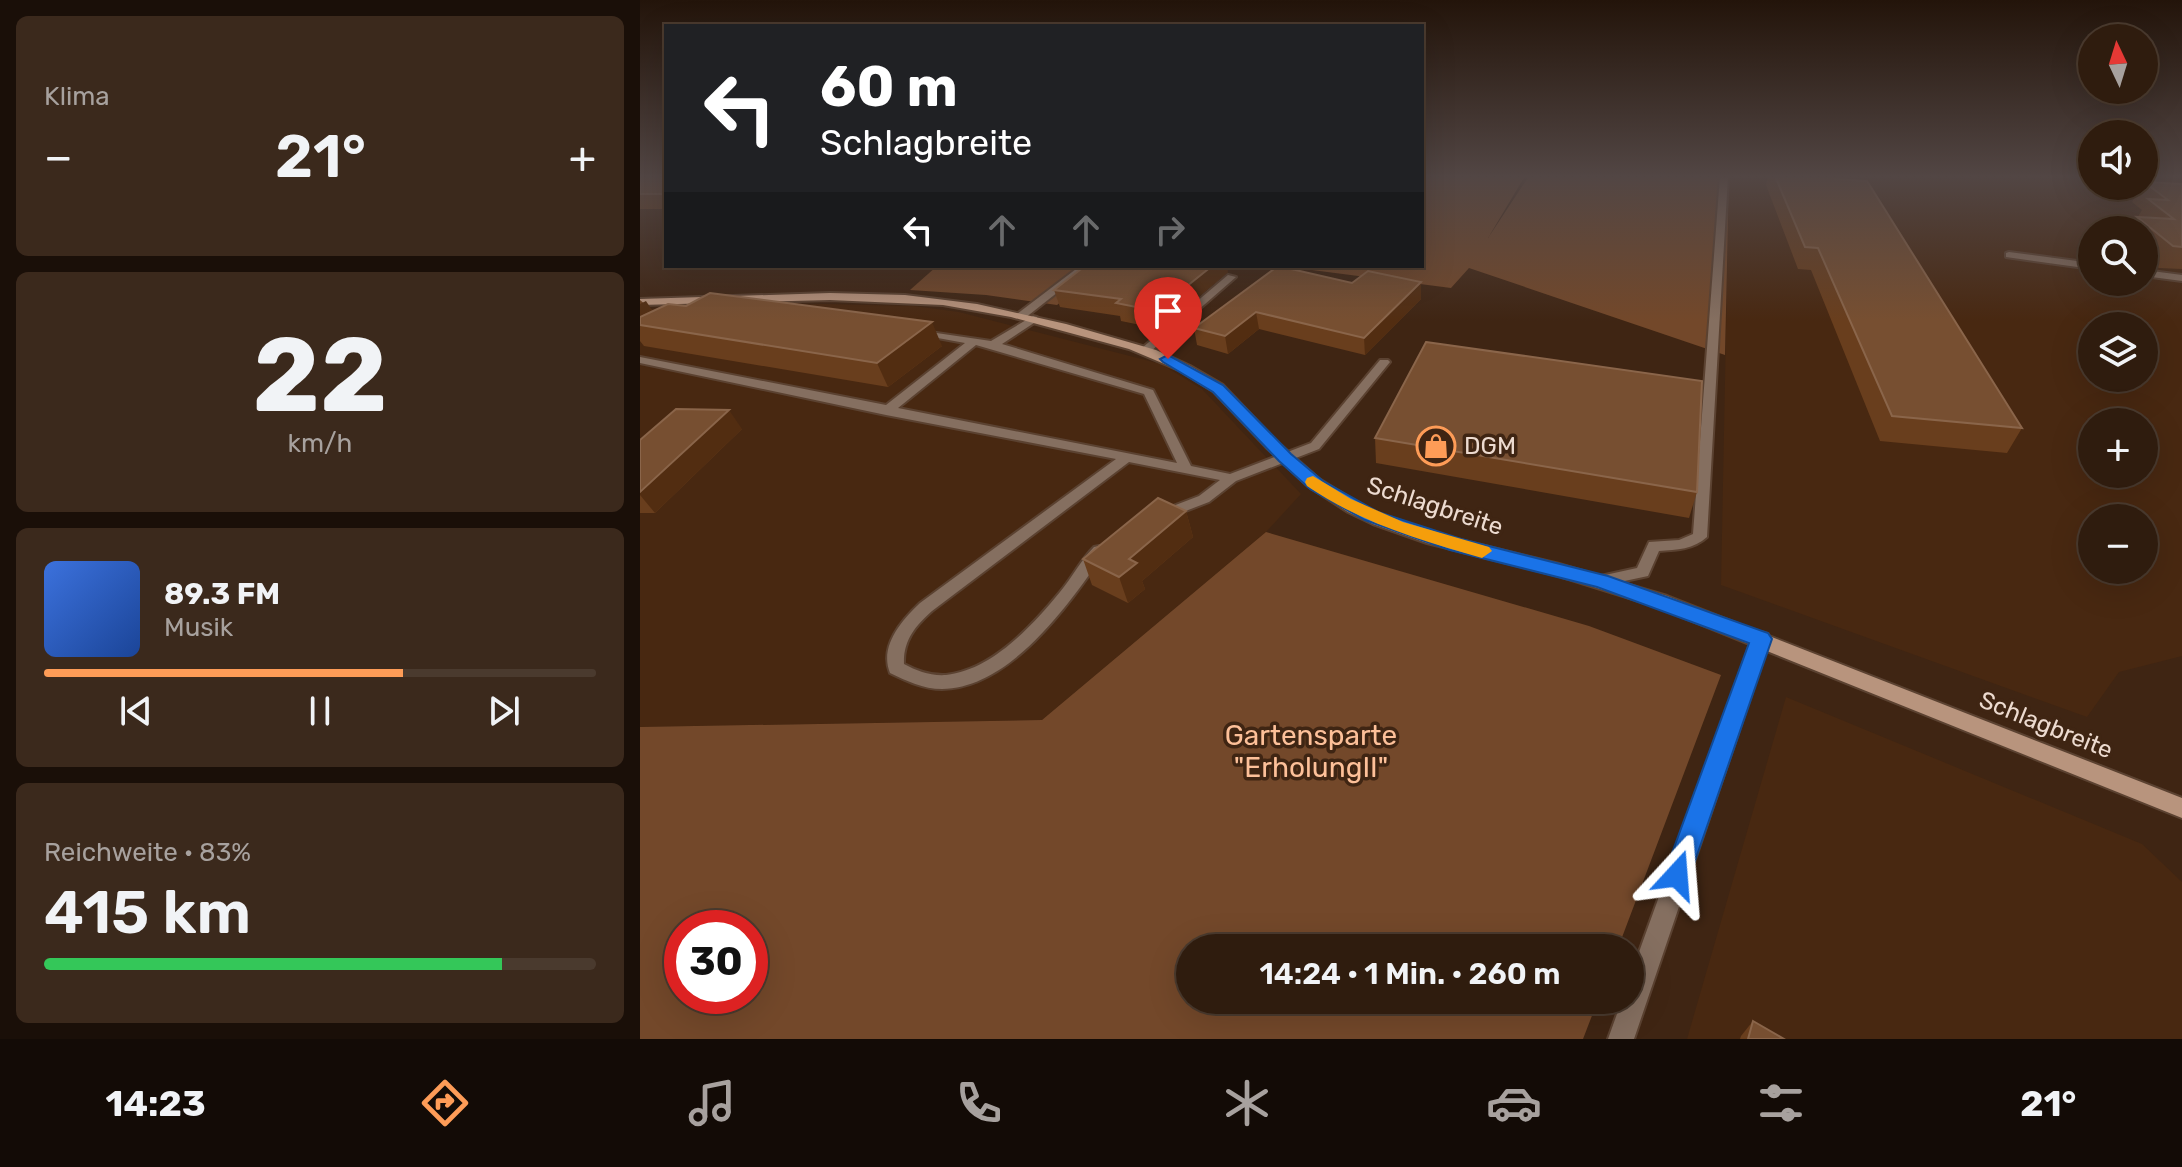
<!DOCTYPE html>
<html lang="de">
<meta charset="utf-8">
<style>
:root{--surface:#2f1c0e;--page:#3b291c;--text:#f1f3f6;--muted:#a7a19e;--line:#4a3a2e;--accent:#fe9c57}
body{margin:0;font-family:Rubik,sans-serif;background:var(--page);color:var(--text);height:100vh;display:flex;flex-direction:column;font-size:30px;white-space:nowrap}
*{box-sizing:border-box;margin:0}
p{font-size:26px;color:var(--muted)}
.icon{flex:none;width:44px;height:44px;fill:none;stroke:currentColor;stroke-width:2;stroke-linecap:round;stroke-linejoin:round}
.map{position:relative;flex:1;overflow:hidden}
.details{display:flex;flex-direction:column;gap:16px;padding:16px;background:#1a0f08;width:640px}
.details>*{flex:none}
.top-card{position:absolute;left:24px;top:24px;width:760px;height:244px;border-radius:0px;box-shadow:0 8px 32px #0002,0 0 0 2px var(--line);background:#202124;color:#fff;overflow:hidden}
.needle{width:52px;rotate:356deg}
.fabs{position:absolute;left:1438px;top:24px;display:grid;gap:16px}
.fabs a{display:grid;place-items:center;width:80px;height:80px;border-radius:50%;background:var(--surface);box-shadow:0 8px 32px #0002,0 0 0 2px var(--line);font-size:40px}
.speed{position:absolute;left:24px;top:910px;display:flex;gap:16px;font-size:40px;font-weight:700;text-align:center}
.speed>*{display:grid;place-content:center;width:104px;height:104px;border-radius:50%;background:var(--surface);box-shadow:0 8px 32px #0002,0 0 0 2px var(--line);line-height:1}
.speed .limit{border:12px solid #d22;background:#fff;color:#111}
.pin{position:absolute;display:grid;place-items:center;width:68px;height:68px;color:#fff;margin:-82px -34px;border-radius:50% 50% 50% 0;rotate:-45deg;box-shadow:0 0 8px #0007}
.pin .icon{rotate:45deg}
.me{position:absolute;width:88px;margin:-44px;rotate:19deg;stroke-linejoin:round;filter:drop-shadow(0 0 6px #0008)}
.turn{display:flex;align-items:center;gap:28px;height:168px;padding:0 24px;font-size:36px}
.turn .icon{width:104px;height:104px;stroke-width:2.5}
.turn b{display:block;font-size:56px;line-height:68px}
.lanes{display:flex;align-items:center;height:76px;padding:0 24px;background:#0003;justify-content:center;gap:40px;direction:ltr}
.lanes .off{opacity:.35}
.big{font-size:60px;font-weight:600;line-height:1.1}
.details .card{flex:1;display:flex;flex-direction:column;justify-content:center;gap:12px;min-width:0;padding:0 28px;border-radius:12px;background:var(--page)}
.details .dial{align-items:center;gap:0}
.dial b{font-size:104px;line-height:1}
.song{display:flex;align-items:center;gap:24px}
.cover{width:96px;height:96px;border-radius:12px;background:linear-gradient(135deg,hsl(220 70% 55%),hsl(220 70% 35%))}
.played{height:8px;border-radius:4px;background:linear-gradient(90deg,var(--accent) 65%,var(--line) 65%)}
.keys{display:flex;justify-content:space-around;direction:ltr}
.heat{display:flex;justify-content:space-between;align-items:center;font-size:44px;direction:ltr}
.charge{height:12px;border-radius:6px;background:linear-gradient(90deg,#34c759 83%,var(--line) 0)}
.trip{position:absolute;left:536px;top:934px;width:468px;height:80px;border-radius:40px;background:var(--surface);box-shadow:0 8px 32px #0002,0 0 0 2px var(--line);font-weight:600;line-height:80px;text-align:center}
.tabs{display:flex;height:128px;justify-content:space-around;align-items:center;background:#130b06;color:var(--muted)}
.tabs .icon{width:56px;height:56px}
.tabs .selected{color:var(--accent)}
.tabs b{font-size:36px;color:var(--text)}
main{display:flex;flex:1;min-height:0}
.map>svg:first-child{display:block}
.built{fill:#482811;fill-rule:evenodd}
.green{fill:#73482a;fill-rule:evenodd}
.lines{fill:none;stroke-linecap:round;stroke-linejoin:round}
.lane-casing{stroke:#5b4231;stroke-width:4}
.street-casing{stroke:#5b4231;stroke-width:4}
.secondary-casing{stroke:#5b4231;stroke-width:4}
.lane{fill:#856f60;fill-rule:evenodd}
.street{fill:#856f60;fill-rule:evenodd}
.secondary{fill:#b8947d;fill-rule:evenodd}
.wall{fill:#693e1d}
.shaded-wall{fill:#522d11}
.building{fill:#774f31;stroke:#8a654a;stroke-width:2}
.route{fill:#1a73e8;stroke:#114b97;stroke-width:2}
.slow{fill:#f59e0b}
.labels{text-anchor:middle;stroke-width:7;stroke-linejoin:round;paint-order:stroke}
.poi-label{font-size:24px;fill:#eddbd0;stroke:#3f2513;text-anchor:start}
.street-label{font-size:24px;fill:#eddbd0;stroke:#3f2513}
.near-park-label{font-size:28px;fill:#fdc099;stroke:#3f2513}
</style>
<main>
<section class="details">
<div class="card"><p>Klima</p>
<div class="heat"><a>−</a><b class="big">21°</b><a>+</a></div>
</div>
<div class="card dial"><b>22</b><p>km/h</p></div>
<div class="card">
<div class="song"><i class="cover"></i><div><b>89.3 FM</b><p>Musik</p></div></div>
<div class="played"></div>
<div class="keys"><svg class="icon" aria-label="previous" viewBox="0 0 24 24"><path d="M18 5L8 12l10 7zM5 5v14"/></svg><svg class="icon" aria-label="pause" viewBox="0 0 24 24"><path d="M8 5v14M16 5v14"/></svg><svg class="icon" aria-label="next" viewBox="0 0 24 24"><path d="M6 5l10 7-10 7zM19 5v14"/></svg></div>
</div>
<div class="card"><p>Reichweite · 83%</p><b class="big">415 km</b><div class="charge"></div></div>
</section>
<div class="map">
<svg width="1542" height="1039" viewBox="0 0 1542 1039">
<rect width="100%" height="100%" fill="#3f2513"/>
<g class="built">
<path d="M1089,176H1452V186H1504V176H1542V656L1479,672L1447,717L1081,585ZM1452,230H1504V282H1452ZM1452,326H1504V378H1452ZM1452,422H1504V474H1452ZM1452,518H1504V570H1452Z"/>
<polygon points="183,304 274,306 319,312 521,364 562,389 661,494 626,532 402,720 0,727 0,309"/>
<polygon points="1146,697 1502,844 1542,882 1542,1039 1047,1039"/>
</g>
<g class="green">
<polygon points="782,176 885,176 848,238 889,176 1089,176 1085,355 829,268 811,288 641,266 782,266"/>
<polygon points="297,266 464,266 417,305 346,295 270,290"/>
<path d="M626,532L949,626L1081,675L978,948H550V1000H958L943,1039H0V727L402,720ZM42,928H110V996H42Z"/>
</g>
<g class="lines">
<g class="lane-casing">
<g id="lane">
<path d="M1080,176H1088L1067,537C1054,549 1037,550 1019,551L1008,576L961,586L956,585L953,581L956,577L997,568L1009,542L1039,540L1053,534Z"/>
<polygon points="1369,252 1452,263 1452,269 1366,257 1366,253"/>
<polygon points="440,266 451,266 385,318 377,318 377,314"/>
<polygon points="1504,270 1542,275 1542,281 1504,276"/>
<polygon points="588,275 596,277 510,352 502,352 502,348"/>
<path d="M393,316L397,317V321L362,344L513,390L551,466L590,474L671,443L740,360H748L750,362L679,449L596,481L569,502L530,517H520L518,514L520,511L559,496L580,480L489,462L292,611C275,626 263,641 264,664C277,671 290,676 306,675C352,670 392,626 420,592C432,578 440,561 454,547L459,546L466,551C431,601 372,688 302,689C283,689 267,681 250,673C239,646 262,620 280,603L476,459L246,415L0,363V357L246,405L325,343L276,334V330L351,341ZM336,345L504,394L537,463L258,408Z"/>
</g>
</g>
<g class="street-casing">
<polygon id="street" points="1121,632 1128,634 1130,639 994,1039 968,1039 982,1000 990,1000 990,977 1112,639 1114,634"/>
</g>
<g class="secondary-casing">
<polygon id="secondary" points="190,293 265,295 337,304 426,324 516,350 550,366 583,385 636,441 679,479 719,504 745,516 796,534 919,564 1027,596 1542,798 1542,818 1015,606 919,576 787,543 733,524 708,512 668,486 626,447 573,391 541,371 489,349 371,317 303,305 190,300 0,305 0,299"/>
</g>
<use href="#lane" class="lane"/>
<use href="#street" class="street"/>
<use href="#secondary" class="secondary"/>
</g>
<g class="wall">
<rect x="0" y="176" width="26" height="33"/>
<polygon points="1128,176 1135,176 1382,428 1367,453 1240,441 1171,270 1158,269 1126,185"/>
<polygon points="1504,182 1542,184 1542,269 1519,268 1504,255 1504,230 1490,230 1502,210 1492,202 1501,186 1504,186"/>
<polygon points="638,266 781,299 725,355 619,329 588,354 557,345 554,328"/>
<polygon points="588,272 520,329 481,321 480,316 420,307 414,290"/>
<polygon points="0,300 13,311 302,346 248,387 4,346 0,341"/>
<polygon points="102,429 15,513 0,513 0,440"/>
<polygon points="735,438 1057,492 1049,518 736,463"/>
<polygon points="546,511 553,537 502,581 505,589 488,603 452,585 443,559"/>
<polygon points="1113,1021 1144,1039 1100,1039 1101,1036"/>
</g>
<g class="shaded-wall">
<polygon points="572,266 587,266 588,272 520,329 516,311"/>
<polygon points="781,282 781,299 725,355 724,338"/>
<polygon points="6,301 21,324 0,325 0,304"/>
<polygon points="616,312 619,329 588,354 585,336"/>
<polygon points="292,322 302,346 248,387 237,363"/>
<polygon points="89,410 102,429 15,513 0,495 0,492"/>
<polygon points="546,511 553,537 502,581 505,589 488,603 479,577 489,559"/>
</g>
<g class="building">
<rect x="0" y="176" width="26" height="18"/>
<polygon points="1135,176 1193,176 1195,179 1227,181 1382,428 1252,416 1178,248 1165,247"/>
<polygon points="1504,182 1542,184 1542,247 1533,246 1497,217 1534,219 1508,199 1528,200"/>
<polygon points="445,266 572,266 516,311 476,303 481,299 414,290"/>
<polygon points="638,266 712,283 728,271 781,282 724,338 616,312 585,336 554,328"/>
<polygon points="70,293 292,322 237,363 0,325 0,317 28,304 46,306"/>
<polygon points="786,342 1062,381 1057,492 735,438"/>
<polygon points="36,409 89,410 0,492 0,440"/>
<polygon points="518,498 546,511 489,559 497,563 479,577 443,559"/>
<polygon points="1113,1021 1144,1039 1108,1039"/>
</g>
<linearGradient id="sky" x2="0" y2="1"><stop stop-color="#23140a"/><stop offset="0.55" stop-color="#524644"/><stop offset="1" stop-color="#524644" stop-opacity="0"/></linearGradient>
<rect width="1542" height="321" fill="url(#sky)"/>
<polygon class="route" points="528,355 583,385 651,454 683,481 738,512 821,539 968,576 1128,633 1132,639 1047,884 1037,888 1028,884 1024,875 1109,643 957,587 810,550 725,520 670,489 639,461 573,392 523,362 520,359"/>
<path class="slow" d="M673,476L711,499L763,522L849,547L852,551L842,558C780,540 721,523 667,486L665,482L667,478Z"/>
<defs>
<g id="shop-ring" transform="scale(2)"><circle r="9.5" fill="#3f2513" stroke="#fe9c57" stroke-width="1.5"/><path d="M-5-2.5h2.3a2.7 3.5 0 0 1 5.4 0H5L5.5 6h-11ZM-1.5-2.5h3a1.5 2.3 0 0 0-3 0Z" fill="#fe9c57"/></g>
</defs>
<g fill-rule="evenodd">
<use href="#shop-ring" x="796" y="446"/>
</g>
<g class="labels">
<g class="poi-label">
<text x="824" y="454">DGM</text>
</g>
<g class="street-label">
<text transform="translate(795 506) rotate(18)" y="8">Schlagbreite</text>
<text transform="translate(1406 725) rotate(22)" y="8">Schlagbreite</text>
</g>
<g class="near-park-label">
<text x="671" y="745">Gartensparte<tspan x="671" dy="32">"ErholungII"</tspan></text>
</g>
</g>
</svg>
<div class="fabs">
<a><svg class="needle" viewBox="-14 -14 28 28"><path d="M0-13l5 13h-10z" fill="#e53935"/><path d="M0 13l5-13h-10z" fill="#a7a19e"/></svg></a>
<a><svg class="icon" aria-label="sound" viewBox="0 0 24 24"><path d="M4 9h4l5-4v14l-5-4H4zM17 9q2 3 0 6"/></svg></a>
<a><svg class="icon" aria-label="search" viewBox="0 0 24 24"><circle cx="10" cy="10" r="6"/><path d="M15 15l6 6"/></svg></a>
<a><svg class="icon" aria-label="layers" viewBox="0 0 24 24"><path d="M12 4l9 5-9 5-9-5zM3 14l9 5 9-5"/></svg></a>
<a>+</a>
<a>−</a>
</div>
<div class="speed"><div class="limit">30</div></div>
<div class="pin" style="left:528px;top:359px;background:#d93025"><svg class="icon" aria-label="arrive" viewBox="0 0 24 24"><path d="M6 21V4h12l-3 4 3 4H6"/></svg></div>
<svg class="me" style="left:1037px;top:875px" viewBox="-20 -20 40 40"><path d="M0-17L14 15 0 8-14 15z" fill="#1a73e8" stroke="#fff" stroke-width="4"/></svg>
<div class="trip">14:24 · 1 Min. · 260 m</div>
<div class="top-card">
<div class="turn"><svg class="icon" aria-label="left" viewBox="0 0 24 24"><path d="M17 20v-9H6M10 6l-5 5 5 5"/></svg><div><b>60 m</b>Schlagbreite</div></div>
<div class="lanes"><svg class="icon" aria-label="left" viewBox="0 0 24 24"><path d="M17 20v-9H6M10 6l-5 5 5 5"/></svg><svg class="icon off" aria-label="ahead" viewBox="0 0 24 24"><path d="M12 20V5M6 11l6-6 6 6"/></svg><svg class="icon off" aria-label="ahead" viewBox="0 0 24 24"><path d="M12 20V5M6 11l6-6 6 6"/></svg><svg class="icon off" aria-label="right" viewBox="0 0 24 24"><path d="M7 20v-9h11M14 6l5 5-5 5"/></svg></div>
</div>
</div>
</main>
<nav class="tabs">
<b>14:23</b>
<svg class="icon selected" aria-label="directions" viewBox="0 0 24 24"><path d="M12 3l9 9-9 9-9-9zM9 14v-3h6M13 9l2 2-2 2"/></svg>
<svg class="icon" aria-label="music" viewBox="0 0 24 24"><path d="M9 18V5l10-2v13"/><circle cx="6" cy="18" r="3"/><circle cx="16" cy="16" r="3"/></svg>
<svg class="icon" aria-label="phone" viewBox="0 0 24 24"><path d="M5 4h4l2 5-3 2q2 4 5 5l2-3 5 2v4C11 20 4 13 5 4z"/></svg>
<svg class="icon" aria-label="climate" viewBox="0 0 24 24"><path d="M12 3v18M4 7l16 10M4 17L20 7"/></svg>
<svg class="icon" aria-label="car" viewBox="0 0 24 24"><path d="M5 17H2v-5l4-1 3-4h7l3 4 3 1v5h-3M9 17h6M6 11h13"/><circle cx="7" cy="17" r="2"/><circle cx="17" cy="17" r="2"/></svg>
<svg class="icon" aria-label="filters" viewBox="0 0 24 24"><path d="M4 7h16M4 17h16"/><circle cx="9" cy="7" r="2"/><circle cx="15" cy="17" r="2"/></svg>
<b>21°</b>
</nav>
